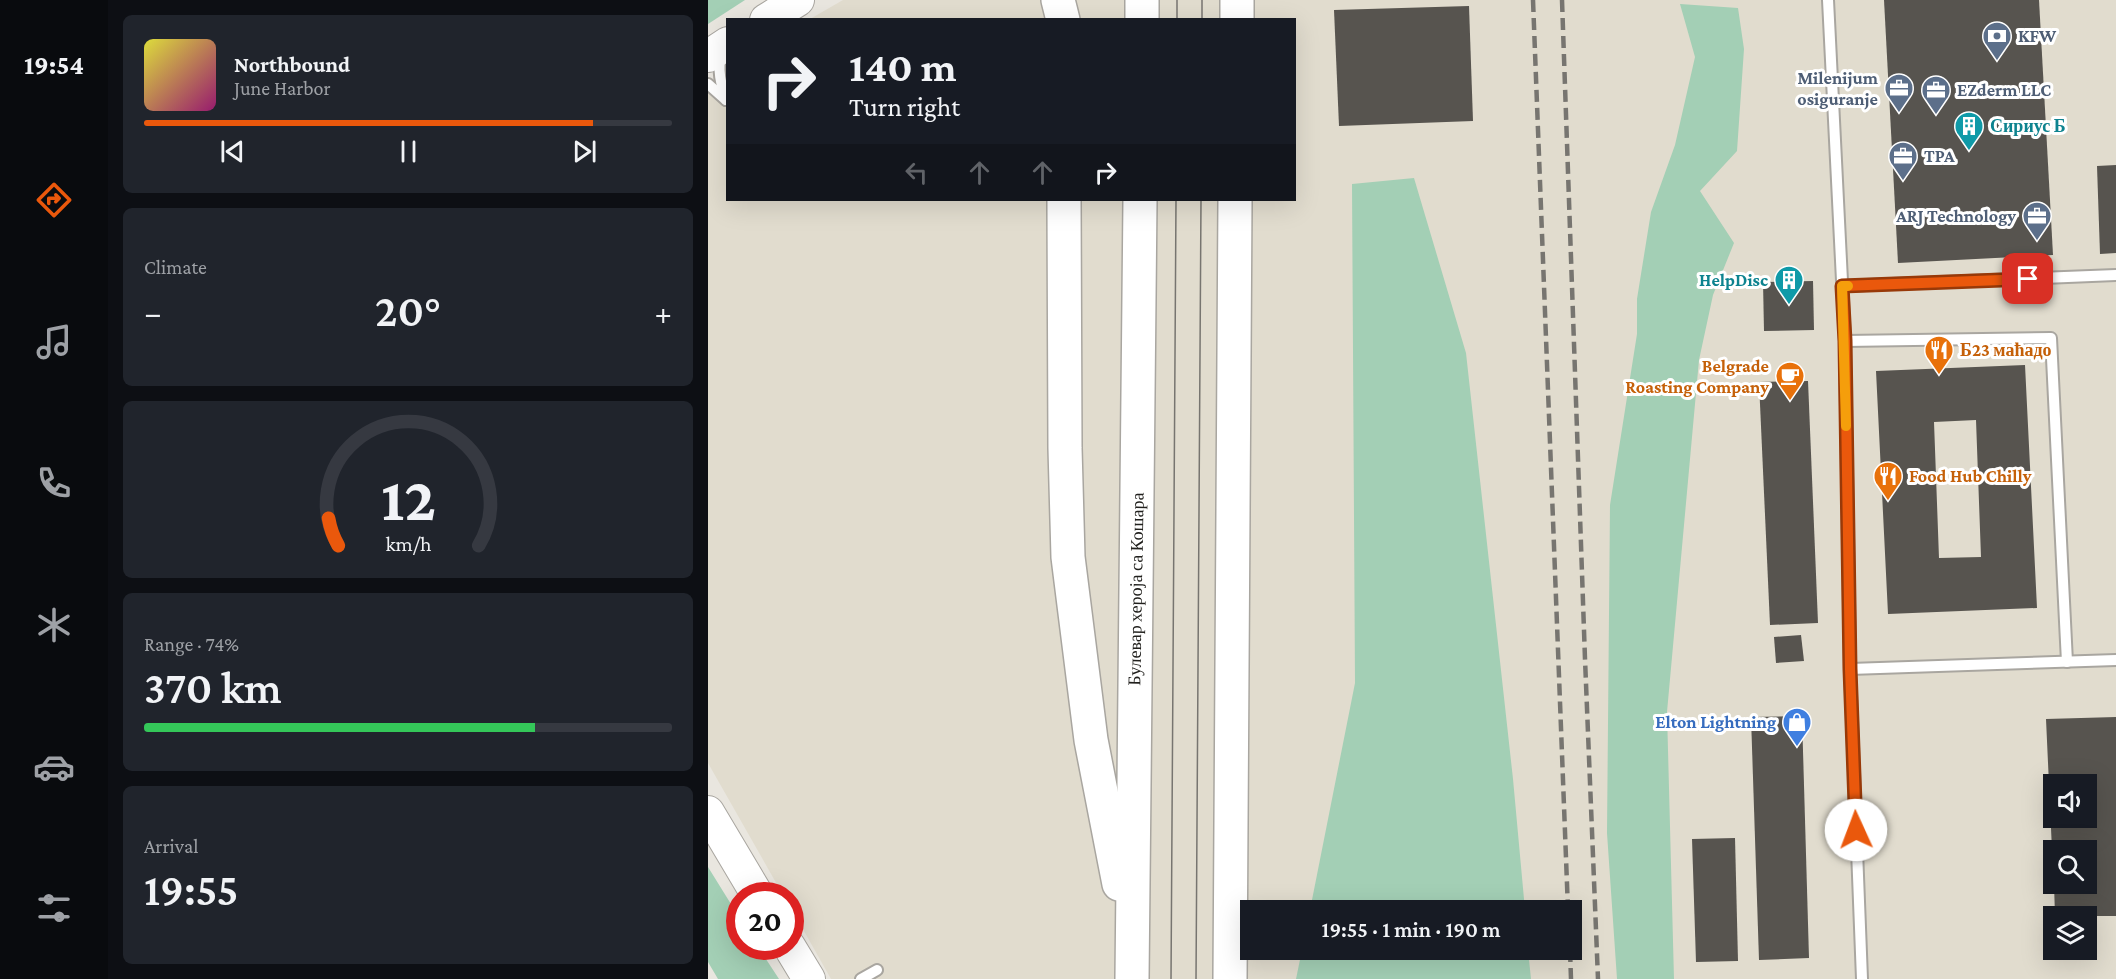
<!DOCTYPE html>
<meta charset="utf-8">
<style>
:root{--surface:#171b24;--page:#20242c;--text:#f1f3f6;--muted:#9ea1a6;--line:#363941;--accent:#ea580c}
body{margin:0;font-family:"Crimson Pro",serif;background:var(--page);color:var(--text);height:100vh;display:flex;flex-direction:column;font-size:22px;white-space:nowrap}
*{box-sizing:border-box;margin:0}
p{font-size:20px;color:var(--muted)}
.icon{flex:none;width:33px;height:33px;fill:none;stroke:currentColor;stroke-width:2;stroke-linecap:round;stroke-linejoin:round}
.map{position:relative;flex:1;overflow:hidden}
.side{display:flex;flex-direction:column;gap:15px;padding:15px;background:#0d0f14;width:600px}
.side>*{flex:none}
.top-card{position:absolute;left:18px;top:18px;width:570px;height:183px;border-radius:0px;box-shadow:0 6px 24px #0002;background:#171b24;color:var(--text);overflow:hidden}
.buttons{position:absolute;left:1335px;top:774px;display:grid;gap:12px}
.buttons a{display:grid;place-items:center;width:54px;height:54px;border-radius:0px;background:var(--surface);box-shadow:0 6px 24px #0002;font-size:30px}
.speed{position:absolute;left:18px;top:882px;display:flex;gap:12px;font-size:30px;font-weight:700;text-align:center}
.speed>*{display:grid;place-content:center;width:78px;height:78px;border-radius:50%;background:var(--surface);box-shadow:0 6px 24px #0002;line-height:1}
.speed .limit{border:9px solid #d22;background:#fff;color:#111}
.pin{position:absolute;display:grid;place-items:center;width:51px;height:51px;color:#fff;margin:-26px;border-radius:12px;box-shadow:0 3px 9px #0006}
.me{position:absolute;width:66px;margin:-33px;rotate:358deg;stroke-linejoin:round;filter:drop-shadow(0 0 4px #0008)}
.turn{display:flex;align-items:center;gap:21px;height:126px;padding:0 24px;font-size:27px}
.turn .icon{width:78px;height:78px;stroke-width:2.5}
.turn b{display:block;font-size:42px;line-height:51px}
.lanes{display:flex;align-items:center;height:57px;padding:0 24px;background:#0003;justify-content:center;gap:30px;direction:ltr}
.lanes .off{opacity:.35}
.big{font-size:45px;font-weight:600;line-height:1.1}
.side .card{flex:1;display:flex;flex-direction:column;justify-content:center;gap:9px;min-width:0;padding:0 21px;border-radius:9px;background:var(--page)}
.side .dial{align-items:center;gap:0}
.dial svg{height:156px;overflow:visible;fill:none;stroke:var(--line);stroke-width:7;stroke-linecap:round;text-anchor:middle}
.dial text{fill:var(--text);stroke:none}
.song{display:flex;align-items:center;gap:18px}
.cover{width:72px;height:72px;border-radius:9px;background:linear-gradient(135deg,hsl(60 70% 55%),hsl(320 70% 35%))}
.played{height:6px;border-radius:3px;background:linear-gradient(90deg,var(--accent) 85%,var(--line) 85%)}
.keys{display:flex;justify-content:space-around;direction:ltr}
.heat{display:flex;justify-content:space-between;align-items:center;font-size:33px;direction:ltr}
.charge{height:9px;border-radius:4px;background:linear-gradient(90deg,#34c759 74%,var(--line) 0)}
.trip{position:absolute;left:532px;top:900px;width:342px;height:60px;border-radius:0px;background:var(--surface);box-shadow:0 6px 24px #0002;font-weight:600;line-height:60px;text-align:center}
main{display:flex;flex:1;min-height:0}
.dock{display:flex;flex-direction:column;width:108px;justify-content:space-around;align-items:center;background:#090b0e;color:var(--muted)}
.dock .icon{width:42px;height:42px}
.dock .selected{color:var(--accent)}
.dock b{font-size:27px;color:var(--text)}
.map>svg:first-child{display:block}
.built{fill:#e1dcce;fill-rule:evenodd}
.green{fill:#a3cfb5}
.building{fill:#57544f;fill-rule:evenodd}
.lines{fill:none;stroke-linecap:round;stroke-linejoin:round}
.lane-casing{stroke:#a9a6a0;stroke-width:14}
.secondary-casing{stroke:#a9a6a0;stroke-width:34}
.primary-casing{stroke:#a9a6a0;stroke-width:36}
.lane{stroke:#fff;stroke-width:10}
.secondary{stroke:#fff;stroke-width:32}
.primary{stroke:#fff;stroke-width:33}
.tram{stroke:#777570;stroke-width:1.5}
.rail{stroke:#777570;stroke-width:4.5;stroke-dasharray:12 6;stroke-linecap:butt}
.route-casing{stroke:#983908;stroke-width:15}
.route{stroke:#ea580c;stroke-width:10}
.slow{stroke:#f59e0b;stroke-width:10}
.labels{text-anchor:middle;stroke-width:6;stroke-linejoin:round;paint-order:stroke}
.service-label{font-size:18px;font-weight:bold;fill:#4e5e75;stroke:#fff;text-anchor:start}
.culture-label{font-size:18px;font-weight:bold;fill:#0d838f;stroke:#fff;text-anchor:start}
.food-label{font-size:18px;font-weight:bold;fill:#c56008;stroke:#fff;text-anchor:start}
.street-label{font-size:18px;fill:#21201d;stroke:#fff}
.shop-label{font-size:18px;font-weight:bold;fill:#366cbe;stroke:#fff;text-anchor:end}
</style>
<main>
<nav class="dock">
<b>19:54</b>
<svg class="icon selected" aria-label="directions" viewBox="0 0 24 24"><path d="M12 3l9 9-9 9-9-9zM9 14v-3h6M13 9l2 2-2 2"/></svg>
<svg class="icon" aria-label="music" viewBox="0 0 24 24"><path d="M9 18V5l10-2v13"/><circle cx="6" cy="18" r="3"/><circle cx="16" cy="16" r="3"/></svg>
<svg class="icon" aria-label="phone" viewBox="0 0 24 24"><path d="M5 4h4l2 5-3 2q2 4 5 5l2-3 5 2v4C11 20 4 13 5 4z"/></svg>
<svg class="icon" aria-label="climate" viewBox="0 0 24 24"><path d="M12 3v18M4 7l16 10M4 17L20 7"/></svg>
<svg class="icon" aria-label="car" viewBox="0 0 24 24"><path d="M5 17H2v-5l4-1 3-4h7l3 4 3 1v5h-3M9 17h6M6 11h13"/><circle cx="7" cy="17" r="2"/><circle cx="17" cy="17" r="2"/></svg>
<svg class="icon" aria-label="filters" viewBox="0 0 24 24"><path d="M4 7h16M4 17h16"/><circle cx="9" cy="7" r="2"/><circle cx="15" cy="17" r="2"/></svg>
</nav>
<section class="side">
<div class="card">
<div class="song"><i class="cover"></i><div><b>Northbound</b><p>June Harbor</p></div></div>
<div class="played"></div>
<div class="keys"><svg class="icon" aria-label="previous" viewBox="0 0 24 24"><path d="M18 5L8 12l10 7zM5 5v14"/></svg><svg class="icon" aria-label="pause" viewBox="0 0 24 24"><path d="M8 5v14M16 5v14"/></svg><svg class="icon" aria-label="next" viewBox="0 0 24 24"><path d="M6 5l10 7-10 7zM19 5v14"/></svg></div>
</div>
<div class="card"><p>Climate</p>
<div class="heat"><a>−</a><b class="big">20°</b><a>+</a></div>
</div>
<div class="card dial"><svg viewBox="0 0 100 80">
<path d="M14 69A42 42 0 1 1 86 69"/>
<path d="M14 69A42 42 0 0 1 9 55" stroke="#ea580c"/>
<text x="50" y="56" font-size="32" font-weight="700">12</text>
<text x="50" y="72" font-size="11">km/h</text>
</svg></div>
<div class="card"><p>Range · 74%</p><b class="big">370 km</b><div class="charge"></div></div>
<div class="card"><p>Arrival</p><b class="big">19:55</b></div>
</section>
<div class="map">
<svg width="1408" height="979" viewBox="0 0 1408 979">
<rect width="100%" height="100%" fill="#e9e6df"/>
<path class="built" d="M135,0H1408V979H123L83,908L82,896L75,895L0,763V92L19,78L20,200H586V20L102,19ZM1346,784H1378V818H1346ZM1346,850H1378V884H1346ZM543,910H864V950H543ZM1346,916H1378V950H1346Z"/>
<g class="green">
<polygon points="0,0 37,0 0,24"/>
<polygon points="972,4 1030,8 1036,49 1029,151 992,191 1026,243 1005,295 991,360 959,712 966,979 909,979 899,833 902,505 929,334 929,299 943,212 967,145 987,57"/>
<polygon points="706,178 758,353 805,779 817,910 602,910 647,683 644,184"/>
<polygon points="0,867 31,917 32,946 50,947 71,979 10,979 0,962"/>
<polygon points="594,950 820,950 823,979 588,979"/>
</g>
<g class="building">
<polygon points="1176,0 1331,0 1345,255 1190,263"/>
<polygon points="761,6 765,121 631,126 626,10"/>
<polygon points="1408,165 1408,253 1392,254 1389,166"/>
<polygon points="1105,281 1106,330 1056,331 1055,282"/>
<path d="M1317,365L1329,608L1180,614L1168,371ZM1268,420L1273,557L1231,558L1226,422Z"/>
<polygon points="1100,381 1110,623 1062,625 1051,382"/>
<polygon points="1093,635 1096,661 1068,663 1066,637"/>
<polygon points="1094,716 1101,958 1051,960 1043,717"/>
<path d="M1408,717V916H1347L1346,884H1378V850H1344L1338,719ZM1346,784H1378V818H1346Z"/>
<polygon points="1027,838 1030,961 988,962 984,839"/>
</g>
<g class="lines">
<g class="lane-casing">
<g id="lane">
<polyline points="1120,0 1137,341 1142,669 1154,979"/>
<path d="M14,54C8,68 14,87 18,100"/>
<polyline points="0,84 18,100"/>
<polyline points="1134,286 1408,275"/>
<polyline points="1137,341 1343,338 1359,662"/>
<polyline points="1142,669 1408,660"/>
<polyline points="153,979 169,970"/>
</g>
</g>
<g class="secondary-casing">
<g id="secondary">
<polyline points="58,20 90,0"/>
<polyline points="0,56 20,43"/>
<polyline points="0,812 50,896"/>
<polyline points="81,946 101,979"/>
</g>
</g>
<g class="primary-casing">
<g id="primary">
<polyline points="350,0 355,20"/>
<polyline points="434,20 434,0"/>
<polyline points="529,20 529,0"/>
<polyline points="356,200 357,448 360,557 383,740 411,884"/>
<polyline points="424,979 432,200"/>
<polyline points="522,979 527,200"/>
</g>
</g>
<use href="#lane" class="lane"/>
<use href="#secondary" class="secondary"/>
<use href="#primary" class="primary"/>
<g class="tram">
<polyline points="469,20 469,0"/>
<polyline points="494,20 494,0"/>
<polyline points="463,979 468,200"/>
<polyline points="488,979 493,200"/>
</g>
<g class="rail">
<polyline points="825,0 860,910"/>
<polyline points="854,0 877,659 890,979"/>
<polyline points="862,950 863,979"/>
</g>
</g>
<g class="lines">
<g class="route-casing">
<polyline id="route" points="1148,830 1142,669 1137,341 1134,286 1320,279"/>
</g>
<use href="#route" class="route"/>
<polyline class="slow" points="1138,426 1134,286 1140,286"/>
</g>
<defs>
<g id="bank-pin" transform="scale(1.5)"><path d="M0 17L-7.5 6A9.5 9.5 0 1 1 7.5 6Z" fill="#5c6f8a" stroke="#fff"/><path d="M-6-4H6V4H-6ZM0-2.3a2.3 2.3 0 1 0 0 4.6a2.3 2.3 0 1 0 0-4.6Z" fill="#fff"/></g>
<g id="office-pin" transform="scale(1.5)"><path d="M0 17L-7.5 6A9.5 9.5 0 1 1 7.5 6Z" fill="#5c6f8a" stroke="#fff"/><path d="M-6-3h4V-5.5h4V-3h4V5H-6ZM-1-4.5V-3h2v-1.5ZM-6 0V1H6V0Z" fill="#fff"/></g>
<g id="building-pin" transform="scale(1.5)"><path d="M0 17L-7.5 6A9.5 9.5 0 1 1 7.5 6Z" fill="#0f9aa8" stroke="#fff"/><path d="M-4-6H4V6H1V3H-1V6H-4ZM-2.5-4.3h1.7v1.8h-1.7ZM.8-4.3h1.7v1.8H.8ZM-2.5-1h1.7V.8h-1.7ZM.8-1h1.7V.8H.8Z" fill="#fff"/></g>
<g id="restaurant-pin" transform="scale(1.5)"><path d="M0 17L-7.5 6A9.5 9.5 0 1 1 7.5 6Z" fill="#e8710a" stroke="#fff"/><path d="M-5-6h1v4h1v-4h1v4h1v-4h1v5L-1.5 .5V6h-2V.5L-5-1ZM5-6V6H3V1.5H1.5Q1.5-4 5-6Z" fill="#fff"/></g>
<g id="cafe-pin" transform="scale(1.5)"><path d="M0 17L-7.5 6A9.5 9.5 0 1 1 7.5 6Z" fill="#e8710a" stroke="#fff"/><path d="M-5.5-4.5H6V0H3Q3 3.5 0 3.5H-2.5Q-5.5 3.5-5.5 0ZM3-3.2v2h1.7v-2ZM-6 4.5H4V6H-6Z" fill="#fff"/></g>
<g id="shop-pin" transform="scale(1.5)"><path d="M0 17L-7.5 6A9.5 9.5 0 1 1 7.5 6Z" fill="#3f7fe0" stroke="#fff"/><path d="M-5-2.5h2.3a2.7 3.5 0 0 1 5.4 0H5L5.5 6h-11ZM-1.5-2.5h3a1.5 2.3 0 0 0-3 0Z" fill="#fff"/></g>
</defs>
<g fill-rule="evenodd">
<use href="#bank-pin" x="1289" y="36"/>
<use href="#office-pin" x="1191" y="88"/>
<use href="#office-pin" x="1228" y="90"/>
<use href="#building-pin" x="1261" y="126"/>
<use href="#office-pin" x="1195" y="156"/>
<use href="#office-pin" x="1329" y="216"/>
<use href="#building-pin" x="1081" y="280"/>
<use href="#restaurant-pin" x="1231" y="350"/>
<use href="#cafe-pin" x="1082" y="376"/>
<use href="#restaurant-pin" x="1180" y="476"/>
<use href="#shop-pin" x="1089" y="722"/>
</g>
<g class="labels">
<g class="service-label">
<text x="1310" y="42">KFW</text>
<text x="1170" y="84" text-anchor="end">Milenijum<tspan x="1170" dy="21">osiguranje</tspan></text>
<text x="1249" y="96">EZderm LLC</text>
<text x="1216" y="162">TPA</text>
<text x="1308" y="222" text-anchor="end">ARJ Technology</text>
</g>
<g class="culture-label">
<text x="1282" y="132">Сириус Б</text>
<text x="1060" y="286" text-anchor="end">HelpDisc</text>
</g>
<g class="food-label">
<text x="1252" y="356">Б23 маћадо</text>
<text x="1061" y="372" text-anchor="end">Belgrade<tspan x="1061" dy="21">Roasting Company</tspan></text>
<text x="1201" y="482">Food Hub Chilly</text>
</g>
<g class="street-label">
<text transform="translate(428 589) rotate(-89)" y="6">Булевар хероја са Кошара</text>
</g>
<g class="shop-label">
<text x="1068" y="728">Elton Lightning</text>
</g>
</g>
</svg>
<div class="buttons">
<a><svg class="icon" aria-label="sound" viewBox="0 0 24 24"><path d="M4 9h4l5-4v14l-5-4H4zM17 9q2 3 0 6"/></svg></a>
<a><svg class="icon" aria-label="search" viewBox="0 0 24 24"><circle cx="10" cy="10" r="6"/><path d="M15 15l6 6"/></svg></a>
<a><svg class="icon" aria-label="layers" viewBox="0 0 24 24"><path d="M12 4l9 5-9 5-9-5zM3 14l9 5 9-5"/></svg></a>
</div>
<div class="speed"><div class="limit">20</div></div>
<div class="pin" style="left:1320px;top:279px;background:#d93025"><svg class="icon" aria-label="arrive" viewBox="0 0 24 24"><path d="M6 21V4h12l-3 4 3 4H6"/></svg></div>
<svg class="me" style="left:1148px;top:830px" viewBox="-20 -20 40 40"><circle r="19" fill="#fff"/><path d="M0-13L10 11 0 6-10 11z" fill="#ea580c"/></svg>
<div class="trip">19:55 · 1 min · 190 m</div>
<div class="top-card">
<div class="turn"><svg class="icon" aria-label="right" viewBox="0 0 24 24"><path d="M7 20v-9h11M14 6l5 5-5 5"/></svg><div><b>140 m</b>Turn right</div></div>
<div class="lanes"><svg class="icon off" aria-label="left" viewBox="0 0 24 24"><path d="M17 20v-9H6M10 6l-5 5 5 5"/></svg><svg class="icon off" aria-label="ahead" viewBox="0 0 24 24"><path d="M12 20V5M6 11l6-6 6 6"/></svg><svg class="icon off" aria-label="ahead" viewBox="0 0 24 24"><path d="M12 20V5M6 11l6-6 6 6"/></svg><svg class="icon" aria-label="right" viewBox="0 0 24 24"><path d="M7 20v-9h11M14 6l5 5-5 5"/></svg></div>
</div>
</div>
</main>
